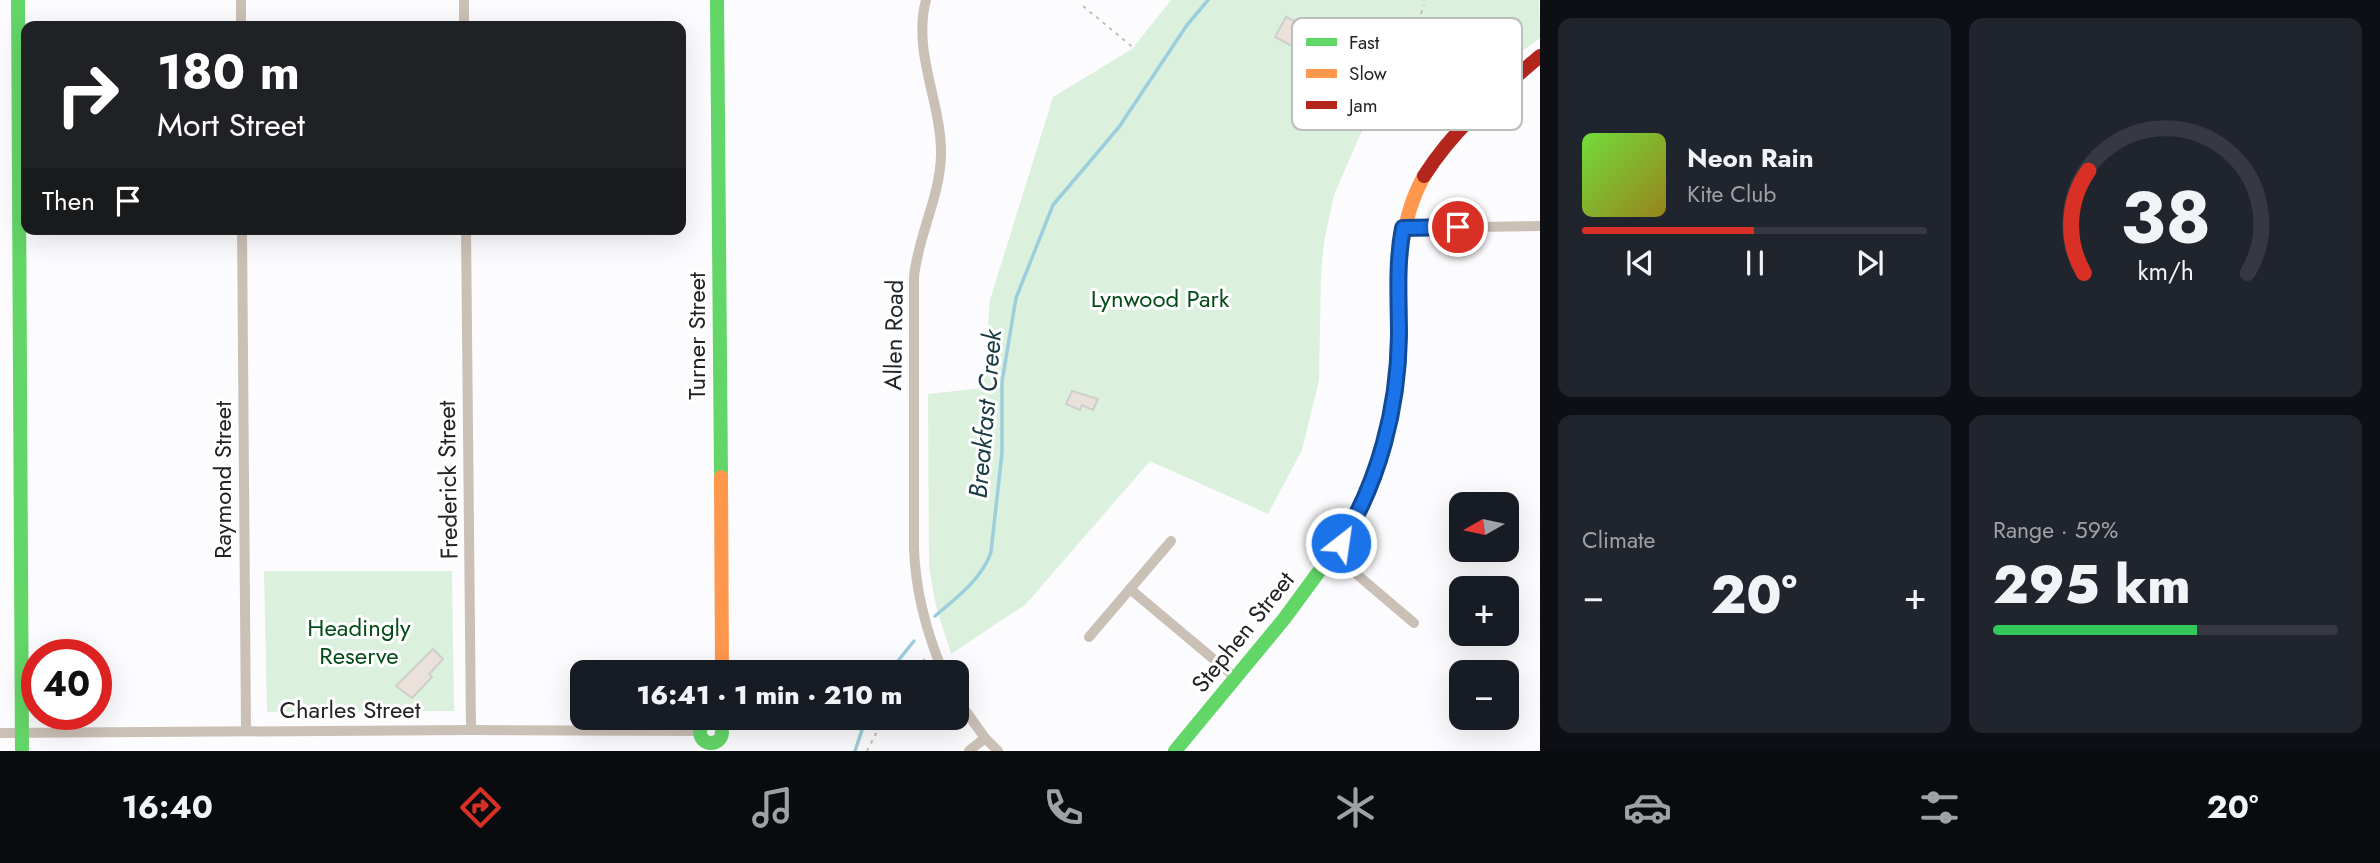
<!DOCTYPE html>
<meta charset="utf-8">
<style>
:root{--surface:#171b24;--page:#20242c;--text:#f1f3f6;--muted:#9ea1a6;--line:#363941;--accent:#d93025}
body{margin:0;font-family:Jost,sans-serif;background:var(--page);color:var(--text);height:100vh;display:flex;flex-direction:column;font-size:26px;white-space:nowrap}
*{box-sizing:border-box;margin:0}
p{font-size:23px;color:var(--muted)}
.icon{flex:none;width:38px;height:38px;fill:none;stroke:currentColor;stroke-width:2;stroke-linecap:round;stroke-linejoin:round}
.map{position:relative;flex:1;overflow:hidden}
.sheet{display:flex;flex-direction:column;gap:18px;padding:18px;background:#0d0f14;width:840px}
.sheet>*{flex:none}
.top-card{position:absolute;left:21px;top:21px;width:665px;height:214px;border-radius:14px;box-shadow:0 7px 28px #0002;background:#202124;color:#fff;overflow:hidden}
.needle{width:46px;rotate:261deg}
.controls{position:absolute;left:1449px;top:492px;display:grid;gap:14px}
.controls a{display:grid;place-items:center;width:70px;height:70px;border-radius:14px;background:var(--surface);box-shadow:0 7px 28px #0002;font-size:35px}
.speed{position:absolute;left:21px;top:639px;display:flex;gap:14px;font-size:35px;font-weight:700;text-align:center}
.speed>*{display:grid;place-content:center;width:91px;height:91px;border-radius:50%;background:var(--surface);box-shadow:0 7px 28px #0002;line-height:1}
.speed .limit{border:10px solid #d22;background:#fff;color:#111}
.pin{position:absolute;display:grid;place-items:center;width:60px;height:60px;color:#fff;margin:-30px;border:4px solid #fff;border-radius:50%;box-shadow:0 2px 7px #0007}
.me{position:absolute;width:77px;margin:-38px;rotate:30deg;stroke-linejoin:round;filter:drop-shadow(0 0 5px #0008)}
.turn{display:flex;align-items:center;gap:24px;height:147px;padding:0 21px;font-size:32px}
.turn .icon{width:91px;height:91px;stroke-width:2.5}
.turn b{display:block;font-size:49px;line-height:60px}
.then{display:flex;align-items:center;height:66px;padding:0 21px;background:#0003;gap:14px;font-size:26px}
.big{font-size:52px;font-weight:800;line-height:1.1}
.sheet .card{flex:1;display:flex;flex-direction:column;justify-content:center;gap:10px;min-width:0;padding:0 24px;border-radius:14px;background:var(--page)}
.sheet .dial{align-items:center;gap:0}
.dial svg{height:182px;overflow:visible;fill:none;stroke:var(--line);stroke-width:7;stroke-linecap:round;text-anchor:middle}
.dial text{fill:var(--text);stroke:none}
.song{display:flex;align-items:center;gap:21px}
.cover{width:84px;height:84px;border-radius:10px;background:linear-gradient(135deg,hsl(100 70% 55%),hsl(50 70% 35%))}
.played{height:7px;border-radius:4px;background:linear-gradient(90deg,var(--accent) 50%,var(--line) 50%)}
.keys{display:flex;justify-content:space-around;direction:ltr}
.heat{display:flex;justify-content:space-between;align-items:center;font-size:38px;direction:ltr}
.charge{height:10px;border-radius:5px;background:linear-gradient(90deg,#34c759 59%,var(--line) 0)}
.sheet .tiles{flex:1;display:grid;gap:18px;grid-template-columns:repeat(2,1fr)}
.trip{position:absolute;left:570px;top:660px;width:399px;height:70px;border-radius:14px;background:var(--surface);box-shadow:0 7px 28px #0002;font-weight:800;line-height:70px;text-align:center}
.tab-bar{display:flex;height:112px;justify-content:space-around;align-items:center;background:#090b0e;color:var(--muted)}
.tab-bar .icon{width:49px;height:49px}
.tab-bar .active{color:var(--accent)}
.tab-bar b{font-size:32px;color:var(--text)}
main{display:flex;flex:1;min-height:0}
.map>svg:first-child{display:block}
.green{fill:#dbf0dd}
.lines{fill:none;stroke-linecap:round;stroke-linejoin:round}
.stream{stroke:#9ccedc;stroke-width:3.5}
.building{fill:#eae1da;stroke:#cfcece;stroke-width:2}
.path{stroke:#c3beb9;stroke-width:2;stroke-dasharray:3.5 5;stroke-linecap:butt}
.street{stroke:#cbc0b6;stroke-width:10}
.fast{stroke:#63d668;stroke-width:14}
.slow{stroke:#ff974d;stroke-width:14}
.jam{stroke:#b3261e;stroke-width:14}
.route-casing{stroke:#114b97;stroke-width:18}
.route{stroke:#1a73e8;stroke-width:12}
.labels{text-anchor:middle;stroke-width:6;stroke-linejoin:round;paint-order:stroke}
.park-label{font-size:24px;fill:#044d19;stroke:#fff}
.street-label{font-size:24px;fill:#232325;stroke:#fff}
.water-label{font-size:26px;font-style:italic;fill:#183b43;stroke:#fff}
.key{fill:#fff;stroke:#bdbdbe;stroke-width:2}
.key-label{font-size:19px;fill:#232325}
</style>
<main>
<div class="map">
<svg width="1540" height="751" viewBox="0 0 1540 751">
<rect width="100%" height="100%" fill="#fcfcfe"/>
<g class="green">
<polygon points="1171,0 1539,0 1540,38 1516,56 1498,78 1455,120 1394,85 1360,135 1334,195 1324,242 1321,273 1319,380 1302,450 1268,514 1150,461 1026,604 951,654 936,606 929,566 928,394 983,388 990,300 1053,97 1132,49"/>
<polygon points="264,571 452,571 454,711 267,712"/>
</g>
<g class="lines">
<g class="stream">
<path d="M935,616C955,599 983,578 991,552L1002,453V382L1016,298L1053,205L1119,127L1187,25L1208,0"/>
<polyline points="889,672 914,641"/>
<polyline points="855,751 866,718"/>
</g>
</g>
<g class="building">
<polygon points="1286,17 1328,38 1317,59 1275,37"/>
<polygon points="1072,391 1098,399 1093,410 1082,405 1080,410 1066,404"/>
<polygon points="433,649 443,659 429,674 432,677 412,698 396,686"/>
</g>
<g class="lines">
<g class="path">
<polyline points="1083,6 1135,49"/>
<polyline points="1407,54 1424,5"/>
<polyline points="911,672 925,659"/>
<polyline points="867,751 884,718"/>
</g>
<g class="street">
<polyline points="241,0 241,26"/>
<polyline points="464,0 464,26"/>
<path d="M926,0C912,53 942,103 941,155C940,198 918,235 914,277V547C915,591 926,631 943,672"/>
<polyline points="1403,228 1540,226"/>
<polyline points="242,229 246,731"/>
<polyline points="466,229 471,730"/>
<polyline points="1334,555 1414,623"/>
<polyline points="1130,589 1236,678"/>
<polyline points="1089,637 1171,541"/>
<polyline points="957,699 985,738 998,751"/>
<polyline points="0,733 471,730 701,731"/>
<polyline points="969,751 985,738"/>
</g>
<g class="fast">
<polyline points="18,0 22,751"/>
<polyline points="717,0 721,477"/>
<circle cx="711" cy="732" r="11"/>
<polyline points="1175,751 1284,619 1348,532 1377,467 1389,425 1395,387"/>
</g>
<g class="slow">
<path d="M1395,387C1405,315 1387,242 1424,176"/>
<polyline points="721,477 722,672"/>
</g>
<path class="jam" d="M1424,176C1454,128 1498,92 1540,56"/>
</g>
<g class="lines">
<g class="route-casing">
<path id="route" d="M1341,543C1379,481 1398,409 1399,336C1399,300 1396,264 1403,228L1458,227"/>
</g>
<use href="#route" class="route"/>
</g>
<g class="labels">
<g class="park-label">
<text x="1160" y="307">Lynwood Park</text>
<text x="359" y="636">Headingly<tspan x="359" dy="28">Reserve</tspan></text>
</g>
<g class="street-label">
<text transform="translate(894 335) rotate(-89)" y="8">Allen Road</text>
<text transform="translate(697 336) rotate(-90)" y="8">Turner Street</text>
<text transform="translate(223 480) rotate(-90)" y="8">Raymond Street</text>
<text transform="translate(448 480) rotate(-91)" y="8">Frederick Street</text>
<text transform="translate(1243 632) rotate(-51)" y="8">Stephen Street</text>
<text x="350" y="718">Charles Street</text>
</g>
<g class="water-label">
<text transform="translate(985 414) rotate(-85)" y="9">Breakfast Creek</text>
</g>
</g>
<rect x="1292" y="18" width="230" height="112" rx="10" class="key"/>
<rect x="1306" y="38" width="31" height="8" fill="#63d668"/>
<rect x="1306" y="69" width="31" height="9" fill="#ff974d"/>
<rect x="1306" y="101" width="31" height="8" fill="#b3261e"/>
<g class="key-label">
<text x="1349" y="49">Fast</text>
<text x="1349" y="80">Slow</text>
<text x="1349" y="112">Jam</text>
</g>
</svg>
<div class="controls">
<a><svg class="needle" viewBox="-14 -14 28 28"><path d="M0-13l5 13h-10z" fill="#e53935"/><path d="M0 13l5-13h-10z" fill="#9ea1a6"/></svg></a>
<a>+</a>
<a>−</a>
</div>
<div class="speed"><div class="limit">40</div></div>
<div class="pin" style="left:1458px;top:227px;background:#d93025"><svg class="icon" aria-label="arrive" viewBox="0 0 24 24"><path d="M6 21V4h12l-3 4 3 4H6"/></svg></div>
<svg class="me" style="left:1341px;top:543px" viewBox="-20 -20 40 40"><circle r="17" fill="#1a73e8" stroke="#fff" stroke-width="3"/><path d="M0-11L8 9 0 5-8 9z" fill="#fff"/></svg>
<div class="trip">16:41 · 1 min · 210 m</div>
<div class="top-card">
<div class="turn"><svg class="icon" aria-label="right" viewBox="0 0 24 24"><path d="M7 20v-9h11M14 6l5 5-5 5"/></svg><div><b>180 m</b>Mort Street</div></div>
<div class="then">Then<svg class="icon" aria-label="arrive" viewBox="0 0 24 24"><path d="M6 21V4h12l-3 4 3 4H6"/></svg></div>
</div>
</div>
<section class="sheet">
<div class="tiles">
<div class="card">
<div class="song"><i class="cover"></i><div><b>Neon Rain</b><p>Kite Club</p></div></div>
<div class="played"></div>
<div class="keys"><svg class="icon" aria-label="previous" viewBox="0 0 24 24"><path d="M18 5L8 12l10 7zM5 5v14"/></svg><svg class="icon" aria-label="pause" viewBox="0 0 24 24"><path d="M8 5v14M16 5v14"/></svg><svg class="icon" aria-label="next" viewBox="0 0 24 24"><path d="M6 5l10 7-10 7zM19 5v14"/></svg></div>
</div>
<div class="card dial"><svg viewBox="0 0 100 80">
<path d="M14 69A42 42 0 1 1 86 69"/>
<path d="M14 69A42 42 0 0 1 16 24" stroke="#d93025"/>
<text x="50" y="56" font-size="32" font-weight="700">38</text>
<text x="50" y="72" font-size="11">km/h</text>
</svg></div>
<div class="card"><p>Climate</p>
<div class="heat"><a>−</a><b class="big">20°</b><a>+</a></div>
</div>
<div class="card"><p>Range · 59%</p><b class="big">295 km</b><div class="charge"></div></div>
</div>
</section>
</main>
<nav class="tab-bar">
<b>16:40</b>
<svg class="icon active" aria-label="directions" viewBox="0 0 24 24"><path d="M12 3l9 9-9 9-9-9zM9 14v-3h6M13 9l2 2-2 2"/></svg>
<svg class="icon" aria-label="music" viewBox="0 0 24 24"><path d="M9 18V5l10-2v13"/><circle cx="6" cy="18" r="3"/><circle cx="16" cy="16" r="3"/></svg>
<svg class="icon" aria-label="phone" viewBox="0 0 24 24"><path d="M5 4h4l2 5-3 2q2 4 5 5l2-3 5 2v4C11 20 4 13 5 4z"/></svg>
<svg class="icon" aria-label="climate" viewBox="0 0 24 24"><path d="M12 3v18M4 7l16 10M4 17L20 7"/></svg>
<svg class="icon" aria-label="car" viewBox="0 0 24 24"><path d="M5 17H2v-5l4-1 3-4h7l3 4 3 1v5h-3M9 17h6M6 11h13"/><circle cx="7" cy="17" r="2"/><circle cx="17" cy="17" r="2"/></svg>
<svg class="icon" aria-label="filters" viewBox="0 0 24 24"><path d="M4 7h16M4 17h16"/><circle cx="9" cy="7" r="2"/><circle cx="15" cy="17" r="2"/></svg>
<b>20°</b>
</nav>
